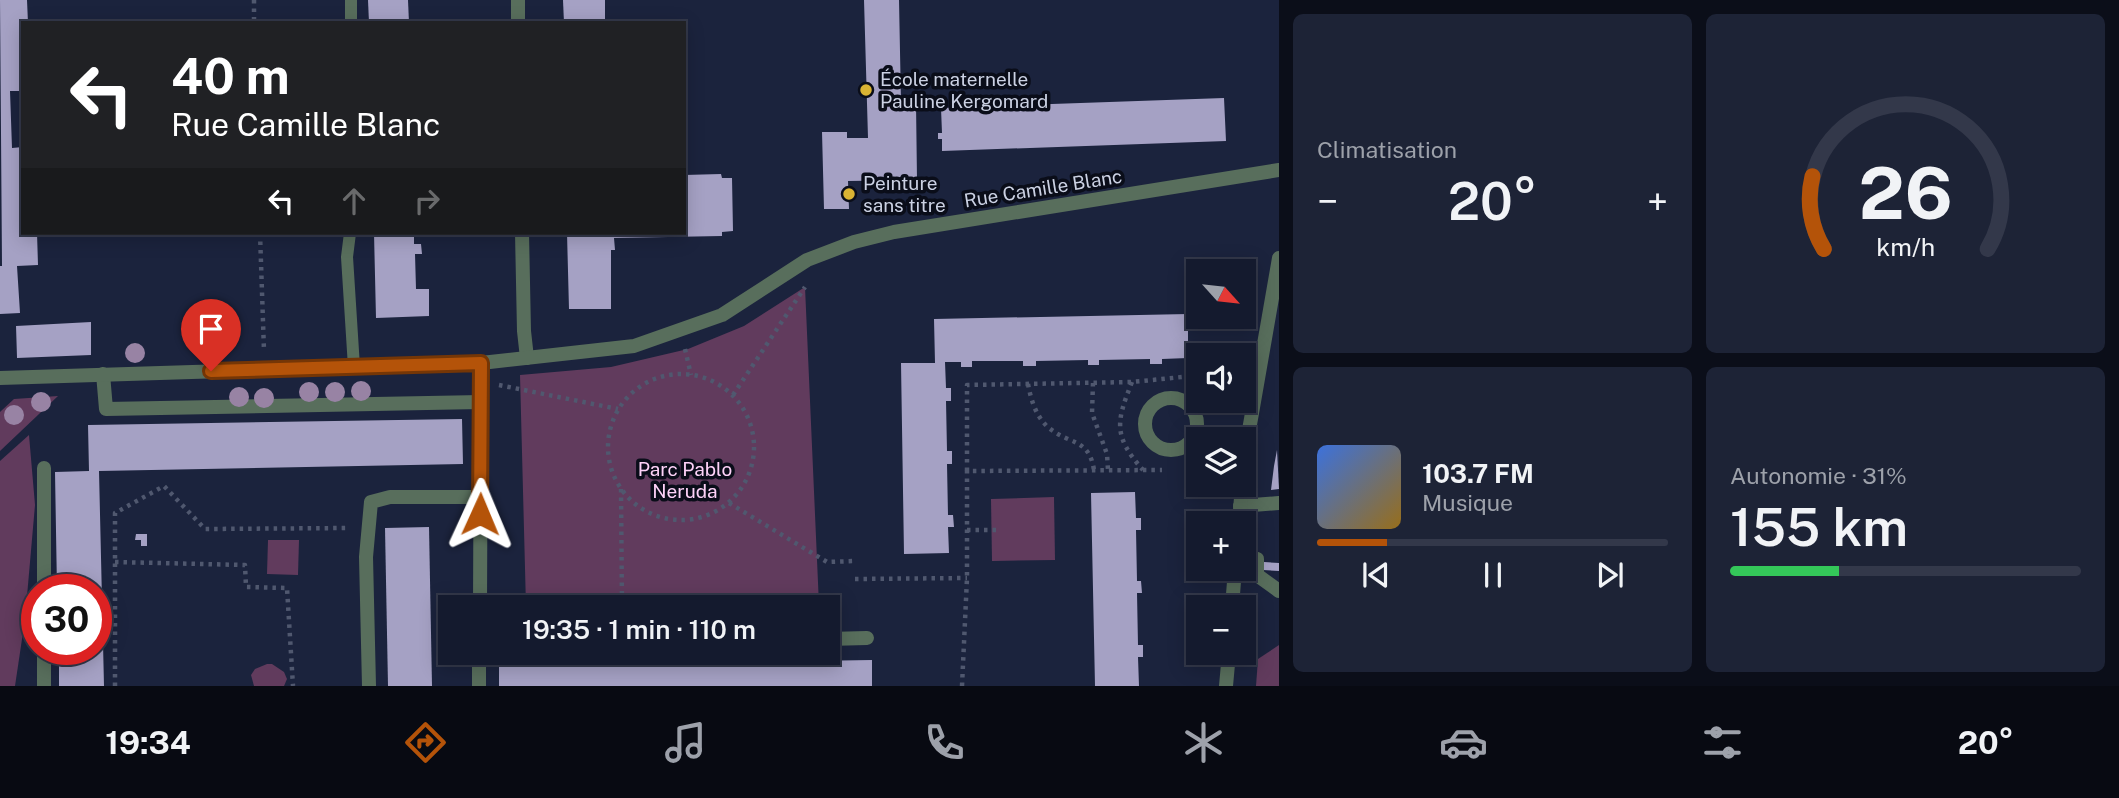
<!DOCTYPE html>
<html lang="fr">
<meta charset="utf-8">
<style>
:root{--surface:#141a2e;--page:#1d2336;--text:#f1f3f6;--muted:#9da1aa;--line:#33384a;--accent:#b45309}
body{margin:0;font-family:"Public Sans",sans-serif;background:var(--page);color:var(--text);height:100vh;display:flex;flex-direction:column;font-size:26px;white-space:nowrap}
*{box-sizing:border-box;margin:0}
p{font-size:23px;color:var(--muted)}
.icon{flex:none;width:38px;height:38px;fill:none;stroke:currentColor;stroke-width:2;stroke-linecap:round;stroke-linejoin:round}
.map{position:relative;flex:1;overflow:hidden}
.details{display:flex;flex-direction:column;gap:14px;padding:14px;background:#0b0e19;width:840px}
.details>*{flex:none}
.banner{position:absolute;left:21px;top:21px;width:665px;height:214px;border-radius:0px;box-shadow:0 4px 18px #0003,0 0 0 2px var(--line);background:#202124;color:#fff;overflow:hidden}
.needle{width:46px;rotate:117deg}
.controls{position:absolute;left:1186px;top:259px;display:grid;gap:14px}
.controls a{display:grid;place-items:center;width:70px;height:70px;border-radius:0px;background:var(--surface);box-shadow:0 4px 18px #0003,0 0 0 2px var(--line);font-size:35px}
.speed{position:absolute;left:21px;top:574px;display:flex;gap:14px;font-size:35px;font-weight:700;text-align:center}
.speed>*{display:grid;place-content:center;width:91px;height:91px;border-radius:50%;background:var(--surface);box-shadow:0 4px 18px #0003,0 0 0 2px var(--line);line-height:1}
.speed .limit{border:10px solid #d22;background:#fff;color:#111}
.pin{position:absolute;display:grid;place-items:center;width:60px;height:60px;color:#fff;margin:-72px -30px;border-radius:50% 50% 50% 0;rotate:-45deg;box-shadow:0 0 7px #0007}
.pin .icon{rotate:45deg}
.me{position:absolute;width:77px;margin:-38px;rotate:1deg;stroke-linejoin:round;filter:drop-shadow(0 0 5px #0008)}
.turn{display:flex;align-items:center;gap:24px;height:147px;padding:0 35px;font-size:32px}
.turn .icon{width:91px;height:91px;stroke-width:2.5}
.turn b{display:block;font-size:49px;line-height:60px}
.lanes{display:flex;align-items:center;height:66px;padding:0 35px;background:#0003;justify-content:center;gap:35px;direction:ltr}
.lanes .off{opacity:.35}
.big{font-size:52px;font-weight:600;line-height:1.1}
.details .widget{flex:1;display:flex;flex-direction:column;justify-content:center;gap:10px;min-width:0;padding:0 24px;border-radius:10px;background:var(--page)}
.details .dial{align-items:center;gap:0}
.dial svg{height:182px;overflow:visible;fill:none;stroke:var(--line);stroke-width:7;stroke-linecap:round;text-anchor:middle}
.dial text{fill:var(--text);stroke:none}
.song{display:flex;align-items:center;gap:21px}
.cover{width:84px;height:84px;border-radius:10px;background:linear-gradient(135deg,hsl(220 70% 55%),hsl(40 70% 35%))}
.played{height:7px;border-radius:4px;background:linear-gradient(90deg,var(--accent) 20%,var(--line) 20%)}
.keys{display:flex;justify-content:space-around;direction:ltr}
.heat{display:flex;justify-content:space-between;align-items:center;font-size:38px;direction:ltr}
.charge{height:10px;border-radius:5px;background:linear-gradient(90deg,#34c759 31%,var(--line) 0)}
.details .tiles{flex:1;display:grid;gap:14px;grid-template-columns:repeat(2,1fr)}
.trip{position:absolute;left:438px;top:595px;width:402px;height:70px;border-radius:0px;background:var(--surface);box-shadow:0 4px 18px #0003,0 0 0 2px var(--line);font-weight:600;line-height:70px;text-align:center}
.dock{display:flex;height:112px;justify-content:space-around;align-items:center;background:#080a12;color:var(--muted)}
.dock .icon{width:49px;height:49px}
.dock .active{color:var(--accent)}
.dock b{font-size:32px;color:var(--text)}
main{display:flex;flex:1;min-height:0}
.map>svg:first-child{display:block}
.green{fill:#613b5d}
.building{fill:#a5a1c4}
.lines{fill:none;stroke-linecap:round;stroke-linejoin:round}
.path{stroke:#50586f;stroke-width:4.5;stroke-dasharray:3.5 5;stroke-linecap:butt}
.lane{stroke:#586e5c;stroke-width:12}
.street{stroke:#586e5c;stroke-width:14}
.tree{fill:#9883a4}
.route-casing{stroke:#753606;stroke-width:18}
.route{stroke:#b45309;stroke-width:12}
.poi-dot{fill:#dab333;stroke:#0a0d19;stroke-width:2.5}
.labels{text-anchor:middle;stroke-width:7;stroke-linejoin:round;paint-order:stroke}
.poi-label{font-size:19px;fill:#cbd1e3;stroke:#0a0d19;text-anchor:start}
.street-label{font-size:19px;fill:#cbd1e3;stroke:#0a0d19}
.park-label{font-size:19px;fill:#fed2f8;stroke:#0a0d19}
</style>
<main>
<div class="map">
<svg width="1279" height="686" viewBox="0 0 1279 686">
<rect width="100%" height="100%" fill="#1b233d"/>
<g class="green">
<polygon points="805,287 819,605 758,607 526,607 520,375 611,367 688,349 744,326"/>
<polygon points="58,396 0,451 0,412 14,399"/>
<polygon points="29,435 35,505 25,619 15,686 0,686 0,461"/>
<polygon points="1054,497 1055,560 992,561 991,499"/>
<polygon points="268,540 299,540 298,575 267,574"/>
<polygon points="1279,645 1279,686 1256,686 1258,659"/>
<polygon points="267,664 272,664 284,672 287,679 284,686 254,686 251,675 255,669"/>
</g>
<g class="building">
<polygon points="0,0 27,0 28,23 23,23 23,91 10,91 12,148 23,147 23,233 37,233 38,265 17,266 20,313 0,314 0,266 2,266"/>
<polygon points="368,0 408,0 409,23 369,23"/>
<polygon points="563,0 605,0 605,23 564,23"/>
<polygon points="864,0 899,0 901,103 916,103 917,180 848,181 849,209 824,209 822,132 847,132 847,138 868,138"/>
<polygon points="1224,98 1226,141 942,151 942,139 938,139 938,133 942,133 941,108"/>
<polygon points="721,174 722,178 732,178 733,231 722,232 722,236 614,238 615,250 611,250 611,309 569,309 567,233 684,233 684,175"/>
<polygon points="374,233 414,233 414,244 421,244 422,254 415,254 416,289 429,289 429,316 376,318"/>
<polygon points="1188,314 1188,358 1162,359 1162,364 1150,364 1150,359 1099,360 1099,365 1088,365 1088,360 1036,361 1036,366 1023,366 1023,361 972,361 972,367 961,367 961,362 945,362 946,388 951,388 951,401 946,401 947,451 952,451 952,464 947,464 948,515 953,515 954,527 948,527 949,553 904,554 901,363 935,363 934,319"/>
<polygon points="91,322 91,355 17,358 16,326"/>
<polygon points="462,419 463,464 99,471 104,686 59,686 59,649 96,649 96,590 57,590 55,472 89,471 88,425"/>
<polygon points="1277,450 1279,489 1271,490 1274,466"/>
<polygon points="1135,492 1136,518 1141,518 1141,530 1136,530 1137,581 1141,581 1142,593 1137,593 1138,645 1143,645 1143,657 1138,657 1139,686 1095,686 1091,493"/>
<polygon points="429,527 432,686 388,686 385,528"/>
<polygon points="136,534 147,534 147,546 141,546 141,540 135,540"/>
<polygon points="1264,562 1279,563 1279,571 1263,570"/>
<polygon points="872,660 872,686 499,686 499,666"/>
</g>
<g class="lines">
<g class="path">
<polyline points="254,0 254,23"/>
<polyline points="260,233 264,351"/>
<polyline points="685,349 691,375"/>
<circle cx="681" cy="447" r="73"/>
<path d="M1132,382C1116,422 1113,436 1143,470"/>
<polyline points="1093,383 1092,413 1107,454 1108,470"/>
<path d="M1028,384C1031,400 1036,417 1049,428C1070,445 1089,438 1094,470"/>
<polyline points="499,385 618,409"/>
<polyline points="733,395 805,287"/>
<polyline points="967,471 967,385 1132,382 1192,376 1199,380"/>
<polyline points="621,489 622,607"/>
<polyline points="729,503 827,562 855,561"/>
<polyline points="967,530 999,530"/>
<polyline points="115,562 245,565 246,587 287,588 293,686"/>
<polyline points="855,579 967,578"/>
<polyline points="115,686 115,513 164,486 205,529 349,528"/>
<polyline points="962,686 967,578 967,471 1162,470"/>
</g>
<g class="lane">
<polyline points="351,0 351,23"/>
<polyline points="350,233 347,257 354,367"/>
</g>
<g class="street">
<polyline points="518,0 518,23"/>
<polyline points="522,233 524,331 527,358"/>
<polyline points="103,374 106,409 481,402"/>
<polyline points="0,378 481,363 634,346 722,315 807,260 854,242 894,232 1279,170"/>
<circle cx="1171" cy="424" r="26"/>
<polyline points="1197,432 1209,439"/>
<polyline points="1244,459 1279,258"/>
<polyline points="44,468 44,590"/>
<polyline points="1240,506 1279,503"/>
<polyline points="1239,523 1242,485"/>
<polyline points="1244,555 1257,559 1257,575 1279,591"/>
<polyline points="480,607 481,363"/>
<polyline points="1232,607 1235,569"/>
<polyline points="828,639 867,638"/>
<polyline points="44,649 44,686"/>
<polyline points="369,686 366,557 371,502 390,497 481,497"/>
<polyline points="479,686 479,653"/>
<polyline points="1226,686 1229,653"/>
</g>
</g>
<g class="tree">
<circle cx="135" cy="353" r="10"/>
<circle cx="361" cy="391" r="10"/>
<circle cx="309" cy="392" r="10"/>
<circle cx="335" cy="392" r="10"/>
<circle cx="239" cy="397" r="10"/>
<circle cx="264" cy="398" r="10"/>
<circle cx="41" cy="402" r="10"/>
<circle cx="14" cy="415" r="10"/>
</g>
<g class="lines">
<g class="route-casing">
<polyline id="route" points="211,371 481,363 480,514"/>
</g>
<use href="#route" class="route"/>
</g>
<g class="poi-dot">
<circle cx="866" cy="90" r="7"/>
<circle cx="849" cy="194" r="7"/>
</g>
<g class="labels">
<g class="poi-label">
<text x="880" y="86">École maternelle<tspan x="880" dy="22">Pauline Kergomard</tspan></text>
<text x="863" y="190">Peinture<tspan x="863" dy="22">sans titre</tspan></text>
</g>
<g class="street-label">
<text transform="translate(1043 188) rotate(-9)" y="7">Rue Camille Blanc</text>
</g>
<g class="park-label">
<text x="685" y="476">Parc Pablo<tspan x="685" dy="22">Neruda</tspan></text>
</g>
</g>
</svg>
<div class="controls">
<a><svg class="needle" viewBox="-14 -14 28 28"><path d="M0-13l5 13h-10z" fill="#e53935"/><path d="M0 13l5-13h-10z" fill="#9da1aa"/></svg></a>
<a><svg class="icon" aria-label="sound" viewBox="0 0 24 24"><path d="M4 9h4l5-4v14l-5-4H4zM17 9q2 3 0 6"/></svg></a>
<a><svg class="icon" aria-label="layers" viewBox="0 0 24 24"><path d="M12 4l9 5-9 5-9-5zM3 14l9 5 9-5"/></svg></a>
<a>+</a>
<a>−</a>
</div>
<div class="speed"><div class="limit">30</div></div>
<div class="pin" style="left:211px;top:371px;background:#d93025"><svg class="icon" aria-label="arrive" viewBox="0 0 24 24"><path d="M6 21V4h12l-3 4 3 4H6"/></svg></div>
<svg class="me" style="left:480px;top:514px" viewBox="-20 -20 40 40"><path d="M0-17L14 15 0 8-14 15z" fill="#b45309" stroke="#fff" stroke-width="4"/></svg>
<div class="trip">19:35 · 1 min · 110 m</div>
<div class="banner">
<div class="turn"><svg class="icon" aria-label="left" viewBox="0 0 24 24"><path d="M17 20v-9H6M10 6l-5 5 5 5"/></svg><div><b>40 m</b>Rue Camille Blanc</div></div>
<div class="lanes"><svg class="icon" aria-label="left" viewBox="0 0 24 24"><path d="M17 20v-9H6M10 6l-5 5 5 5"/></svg><svg class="icon off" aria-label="ahead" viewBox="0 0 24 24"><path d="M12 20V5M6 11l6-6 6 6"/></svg><svg class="icon off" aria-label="right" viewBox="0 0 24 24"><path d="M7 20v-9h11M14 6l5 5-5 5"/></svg></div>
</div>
</div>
<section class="details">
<div class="tiles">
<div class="widget"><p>Climatisation</p>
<div class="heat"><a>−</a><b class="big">20°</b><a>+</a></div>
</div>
<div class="widget dial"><svg viewBox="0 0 100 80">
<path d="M14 69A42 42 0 1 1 86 69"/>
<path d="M14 69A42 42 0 0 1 9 37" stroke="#b45309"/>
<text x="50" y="56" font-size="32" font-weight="700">26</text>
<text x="50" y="72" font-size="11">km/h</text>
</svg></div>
<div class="widget">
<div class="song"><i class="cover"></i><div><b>103.7 FM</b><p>Musique</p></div></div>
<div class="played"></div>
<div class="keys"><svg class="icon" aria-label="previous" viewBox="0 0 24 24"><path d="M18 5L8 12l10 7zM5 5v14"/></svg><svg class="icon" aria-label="pause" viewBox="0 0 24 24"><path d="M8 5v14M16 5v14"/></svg><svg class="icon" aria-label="next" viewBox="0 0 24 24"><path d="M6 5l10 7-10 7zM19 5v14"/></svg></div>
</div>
<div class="widget"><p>Autonomie · 31%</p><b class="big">155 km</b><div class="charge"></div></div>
</div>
</section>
</main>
<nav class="dock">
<b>19:34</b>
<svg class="icon active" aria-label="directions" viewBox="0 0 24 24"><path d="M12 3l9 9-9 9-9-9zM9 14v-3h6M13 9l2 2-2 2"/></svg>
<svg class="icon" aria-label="music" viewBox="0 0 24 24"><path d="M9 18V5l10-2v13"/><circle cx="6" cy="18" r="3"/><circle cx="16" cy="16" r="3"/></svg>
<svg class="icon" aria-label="phone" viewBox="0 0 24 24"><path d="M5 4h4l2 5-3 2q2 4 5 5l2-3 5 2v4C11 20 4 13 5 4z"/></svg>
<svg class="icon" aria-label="climate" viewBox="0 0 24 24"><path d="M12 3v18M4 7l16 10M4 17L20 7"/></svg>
<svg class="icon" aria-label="car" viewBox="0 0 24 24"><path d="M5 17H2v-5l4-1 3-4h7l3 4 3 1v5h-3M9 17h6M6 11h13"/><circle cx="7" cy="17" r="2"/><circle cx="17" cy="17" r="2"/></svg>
<svg class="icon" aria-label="filters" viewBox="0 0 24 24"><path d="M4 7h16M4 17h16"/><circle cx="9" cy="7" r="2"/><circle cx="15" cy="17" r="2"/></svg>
<b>20°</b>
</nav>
